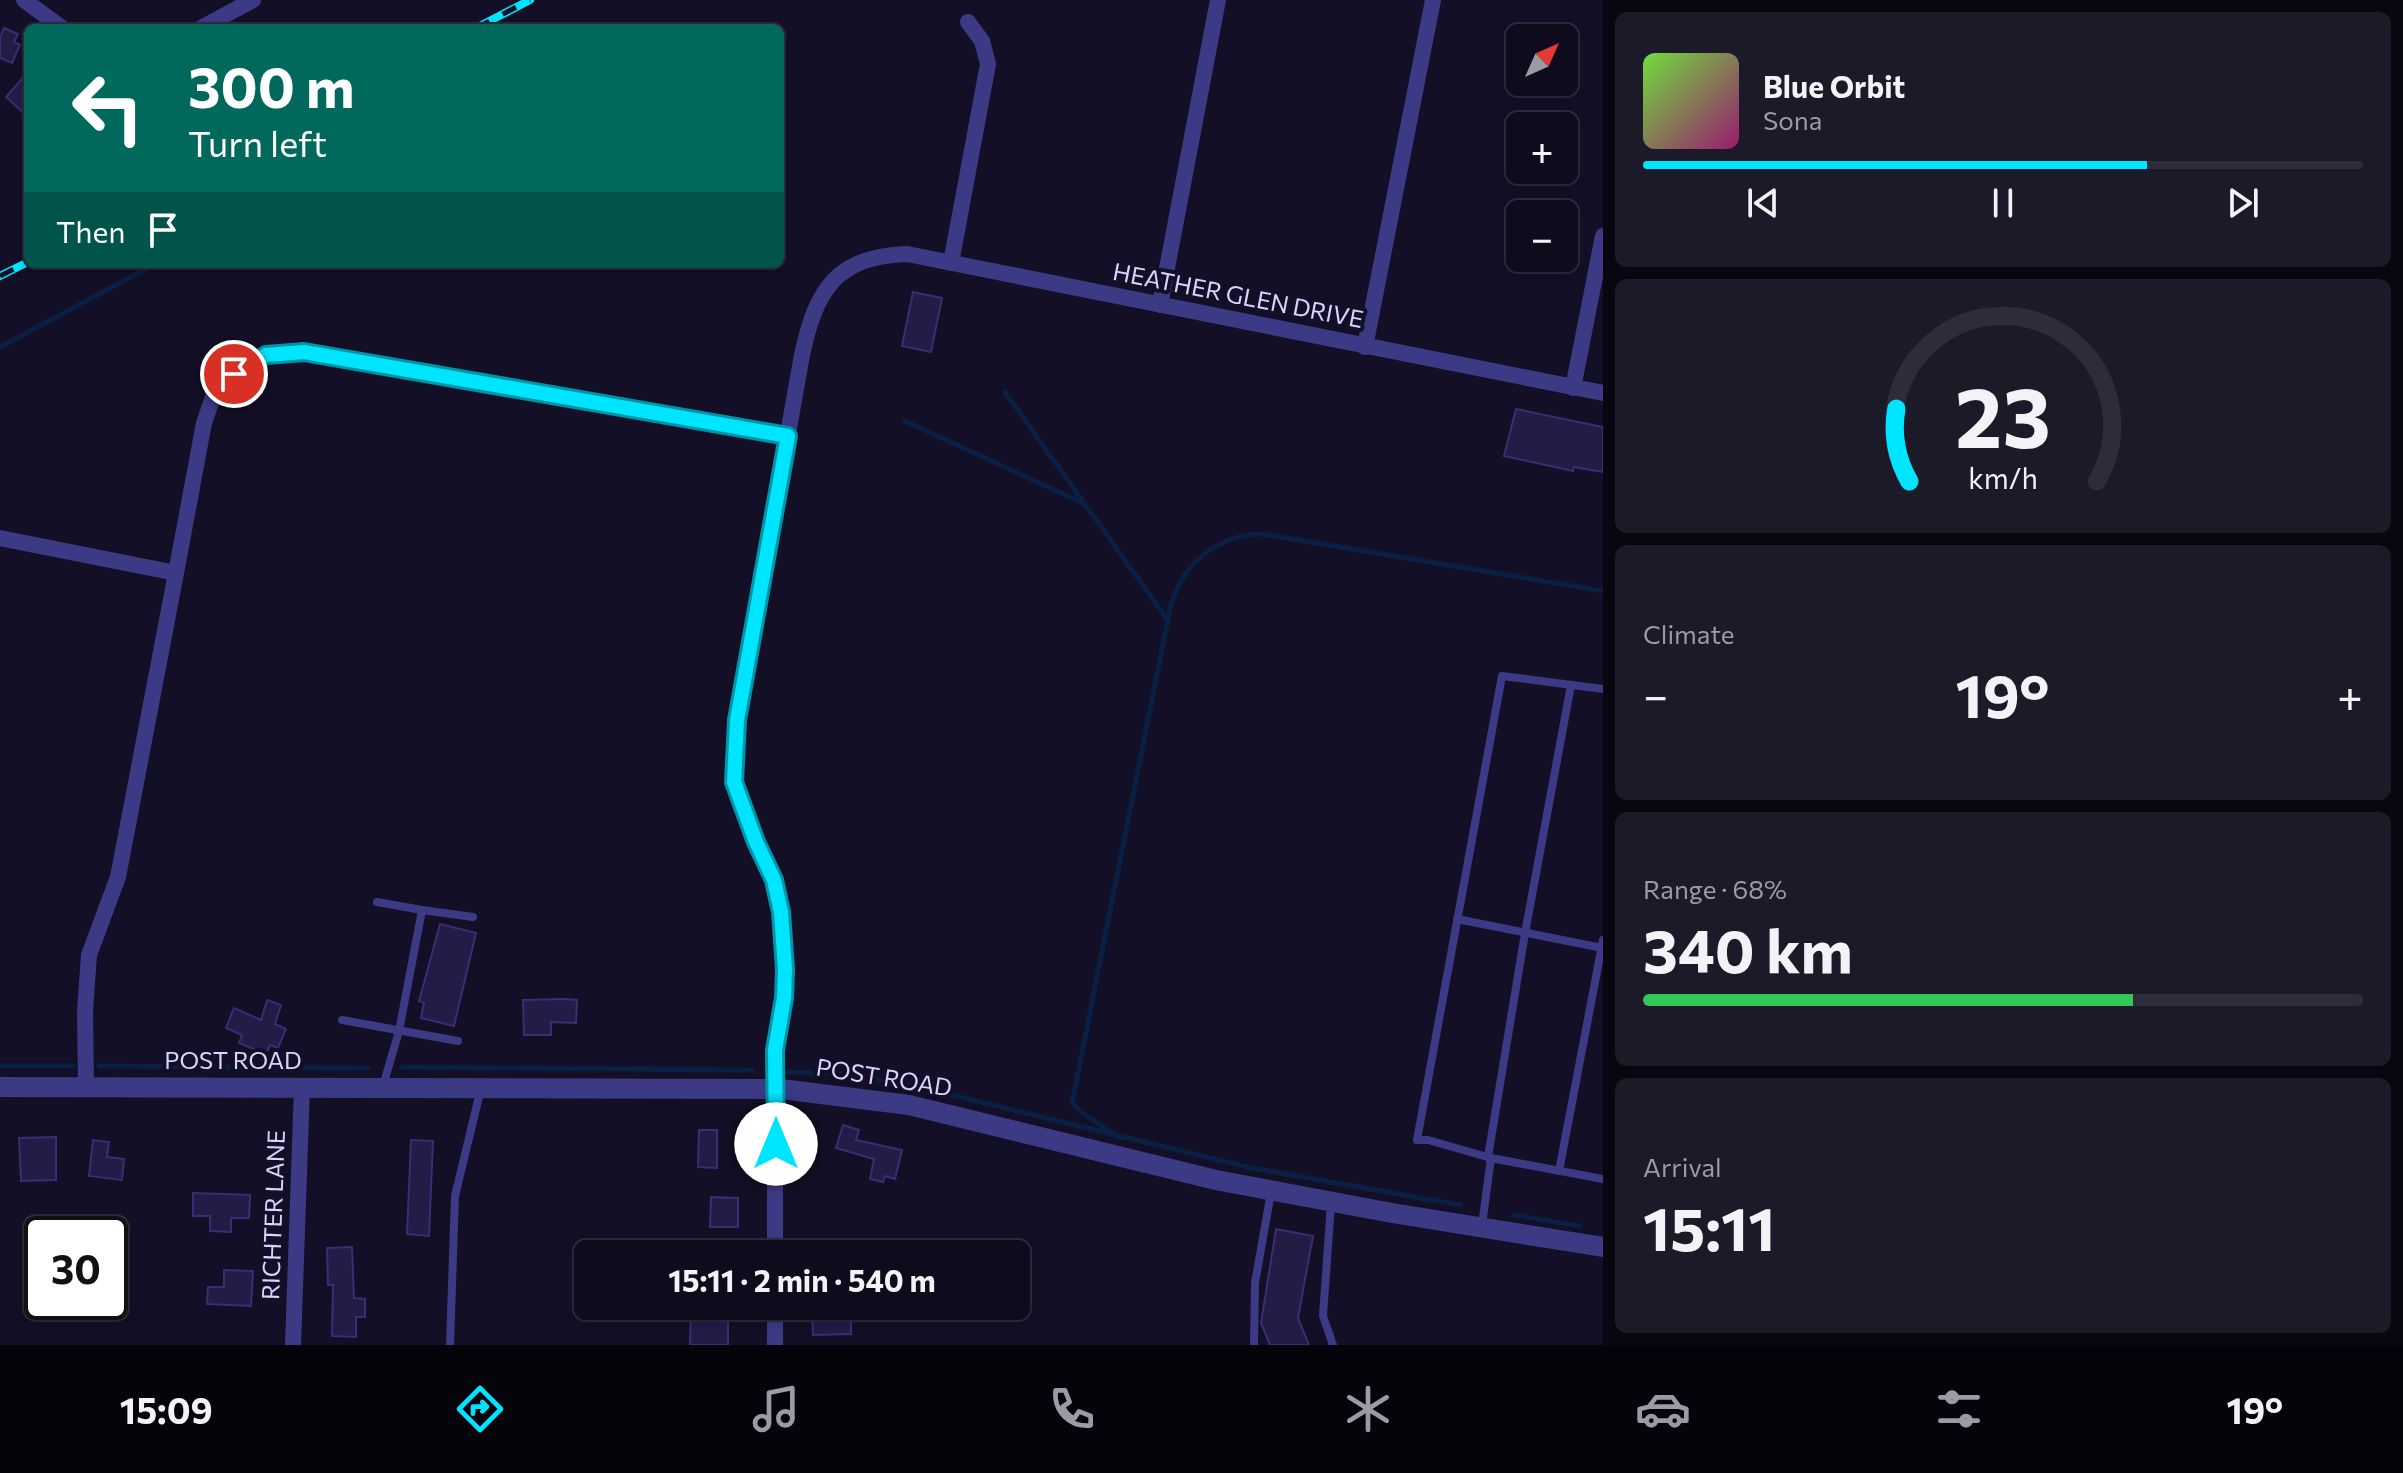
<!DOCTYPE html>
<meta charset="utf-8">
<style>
:root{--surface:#0e0b1c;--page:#1c1929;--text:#f1f3f6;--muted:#9b9ba3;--line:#2e2b3b;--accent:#00e5ff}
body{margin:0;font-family:Commissioner,sans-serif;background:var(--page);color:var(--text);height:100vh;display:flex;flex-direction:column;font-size:30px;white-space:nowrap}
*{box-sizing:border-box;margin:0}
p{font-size:26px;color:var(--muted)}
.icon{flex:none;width:44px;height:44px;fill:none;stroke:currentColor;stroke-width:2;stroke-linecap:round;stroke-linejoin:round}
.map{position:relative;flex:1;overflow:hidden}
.details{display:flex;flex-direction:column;gap:12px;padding:12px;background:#08060f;width:800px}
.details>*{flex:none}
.hud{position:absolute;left:24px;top:24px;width:760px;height:244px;border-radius:12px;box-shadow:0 4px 12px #0003,0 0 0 2px var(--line);background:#00695c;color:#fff;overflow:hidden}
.needle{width:52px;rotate:45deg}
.fabs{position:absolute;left:1506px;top:24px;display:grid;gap:16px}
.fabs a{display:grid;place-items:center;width:72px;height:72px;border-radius:12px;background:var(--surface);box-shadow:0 4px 12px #0003,0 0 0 2px var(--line);font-size:40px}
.speed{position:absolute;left:24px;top:1216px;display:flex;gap:16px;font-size:40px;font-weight:700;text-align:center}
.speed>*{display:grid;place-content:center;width:104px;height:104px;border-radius:50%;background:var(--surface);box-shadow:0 4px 12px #0003,0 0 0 2px var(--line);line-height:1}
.speed .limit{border:4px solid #111;border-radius:12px;background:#fff;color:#111}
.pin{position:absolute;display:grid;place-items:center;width:68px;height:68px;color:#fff;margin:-34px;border:4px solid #fff;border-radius:50%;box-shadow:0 2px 8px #0007}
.me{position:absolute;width:88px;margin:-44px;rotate:0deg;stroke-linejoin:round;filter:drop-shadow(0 0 6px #0008)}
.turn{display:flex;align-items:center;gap:28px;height:168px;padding:0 32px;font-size:36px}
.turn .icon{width:104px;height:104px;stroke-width:2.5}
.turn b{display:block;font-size:56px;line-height:68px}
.then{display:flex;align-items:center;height:76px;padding:0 32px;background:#0003;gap:16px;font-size:30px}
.big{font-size:60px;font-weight:700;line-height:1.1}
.details .card{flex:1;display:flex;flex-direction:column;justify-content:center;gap:12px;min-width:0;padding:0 28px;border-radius:12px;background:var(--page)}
.details .dial{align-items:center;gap:0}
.dial svg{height:208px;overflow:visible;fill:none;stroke:var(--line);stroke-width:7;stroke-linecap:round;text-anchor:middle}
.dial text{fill:var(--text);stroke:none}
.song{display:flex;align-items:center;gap:24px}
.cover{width:96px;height:96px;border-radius:12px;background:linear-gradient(135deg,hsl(100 70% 55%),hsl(320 70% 35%))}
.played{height:8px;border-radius:4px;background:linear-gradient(90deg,var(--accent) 70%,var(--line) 70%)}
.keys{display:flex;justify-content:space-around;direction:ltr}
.heat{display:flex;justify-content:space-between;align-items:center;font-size:44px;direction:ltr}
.charge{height:12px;border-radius:6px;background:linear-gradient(90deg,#34c759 68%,var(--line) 0)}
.trip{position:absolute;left:574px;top:1240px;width:456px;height:80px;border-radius:12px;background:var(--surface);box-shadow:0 4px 12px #0003,0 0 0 2px var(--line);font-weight:700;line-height:80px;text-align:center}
.menu{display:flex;height:128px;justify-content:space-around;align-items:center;background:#06040b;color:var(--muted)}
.menu .icon{width:56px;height:56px}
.menu .selected{color:var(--accent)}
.menu b{font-size:36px;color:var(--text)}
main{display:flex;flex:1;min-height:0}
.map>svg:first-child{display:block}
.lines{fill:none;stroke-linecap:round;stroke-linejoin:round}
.stream{stroke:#0a1f44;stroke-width:5}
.building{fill:#241b47;stroke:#3b2d73;stroke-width:2}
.service{stroke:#3d3a85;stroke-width:8}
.minor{stroke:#3d3a85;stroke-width:16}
.tertiary{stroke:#3d3a85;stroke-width:20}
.rail-casing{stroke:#00e5ff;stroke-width:8}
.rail{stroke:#130f26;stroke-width:5;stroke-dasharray:15;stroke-linecap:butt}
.route-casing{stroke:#0095a6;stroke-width:20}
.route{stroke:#00e5ff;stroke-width:14}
.labels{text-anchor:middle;stroke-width:8;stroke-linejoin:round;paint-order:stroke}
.street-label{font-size:24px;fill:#d9d4ff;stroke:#130f26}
</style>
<main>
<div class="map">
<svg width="1603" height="1345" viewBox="0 0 1603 1345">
<rect width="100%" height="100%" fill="#130f26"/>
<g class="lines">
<g class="stream">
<polyline points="0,347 155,264"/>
<polyline points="1005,392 1167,619"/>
<polyline points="905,421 1085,504"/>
<polyline points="0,1066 72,1066"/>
<polyline points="99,1066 368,1068"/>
<polyline points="402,1067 753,1070"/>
<polyline points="789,1072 848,1074 940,1092 1247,1167 1460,1205"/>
<path d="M1120,1138L1085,1115L1072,1103L1171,604C1184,562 1218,535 1262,534L1603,591"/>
<polyline points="1515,1215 1579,1226"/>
</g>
</g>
<g class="building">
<polygon points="4,28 18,34 14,42 20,45 12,63 0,58 0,37"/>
<polygon points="28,72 28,117 6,97"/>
<polygon points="913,292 942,298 931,352 902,346"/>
<polygon points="1516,409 1603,427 1603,472 1574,467 1573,471 1504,456"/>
<polygon points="440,924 476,933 454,1026 421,1018 424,1003 419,1001"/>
<polygon points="564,999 577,1000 576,1023 551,1022 551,1035 524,1035 523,1000"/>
<polygon points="267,1000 281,1005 275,1024 286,1029 278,1048 270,1045 266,1054 239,1043 242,1035 226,1028 234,1008 261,1020"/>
<polygon points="843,1125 859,1130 856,1140 902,1150 895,1179 885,1176 883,1182 870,1179 874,1159 836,1148"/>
<polygon points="699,1130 717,1130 717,1168 698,1167"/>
<polygon points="56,1137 56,1180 21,1181 19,1138"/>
<polygon points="93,1140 109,1142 107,1157 124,1159 122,1180 89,1176"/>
<polygon points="411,1140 433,1141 429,1236 407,1234"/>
<polygon points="193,1193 250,1195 249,1218 231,1218 231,1232 210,1231 210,1216 193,1216"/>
<polygon points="711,1197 738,1198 738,1227 710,1227"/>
<polygon points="1276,1229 1313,1236 1298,1318 1309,1345 1270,1345 1261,1323"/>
<polygon points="352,1247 354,1298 365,1299 365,1317 356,1317 356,1337 332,1336 333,1285 328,1285 327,1248"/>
<polygon points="224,1270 253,1271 251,1306 207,1304 208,1287 224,1287"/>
<polygon points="691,1306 728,1306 728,1345 690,1345"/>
<polygon points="824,1306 851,1306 851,1334 813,1335 812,1310 824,1310"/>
</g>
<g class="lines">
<g class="service">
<polyline points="377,902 422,910"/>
<polyline points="1457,919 1603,948"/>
<polyline points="342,1020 458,1041"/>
<polyline points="383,1086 399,1031 422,910 473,917"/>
<polyline points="1488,1157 1525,933 1571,685"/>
<polyline points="1491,1158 1603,1179"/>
<polyline points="1559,1171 1603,940"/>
<polyline points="1331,1204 1323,1316 1333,1345"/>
<polyline points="1482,1225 1491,1158 1428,1140 1417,1140 1502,676 1603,689"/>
<polyline points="450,1345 455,1196 481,1088"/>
<polyline points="1254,1345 1255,1283 1271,1192"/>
</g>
<g class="minor">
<polyline points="24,0 62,28"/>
<polyline points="201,28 253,0"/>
<polyline points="951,263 988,64 982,41 968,22"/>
<polyline points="1160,305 1218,0"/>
<polyline points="1365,347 1433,0"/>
<polyline points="1573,388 1603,236"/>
<polyline points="0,538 176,573 118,877 89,955 85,1011 86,1087"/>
<polyline points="176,573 204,423 213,397 234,374 266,355 304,352 788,436"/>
<path d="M775,1254V1050L784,998L785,969L781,912L774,880L756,842L734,782L737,720L802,355C816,290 836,256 907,254L1603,393"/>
<polyline points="293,1345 302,1087"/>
<polyline points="775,1345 775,1306"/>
</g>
<polyline class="tertiary" points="0,1087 781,1089 909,1105 1216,1180 1392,1213 1603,1247"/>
<g class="rail-casing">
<g id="rail">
<polyline points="476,28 530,0"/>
<polyline points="0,276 28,262"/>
</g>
</g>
<use href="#rail" class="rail"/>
</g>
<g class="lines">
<g class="route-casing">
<polyline id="route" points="234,374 266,355 304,352 788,436 737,720 734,782 756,842 774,880 781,912 785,969 784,998 775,1050 776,1144"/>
</g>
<use href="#route" class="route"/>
</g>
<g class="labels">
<g class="street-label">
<text transform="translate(1238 296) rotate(11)" y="8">HEATHER GLEN DRIVE</text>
<text x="233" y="1069">POST ROAD</text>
<text transform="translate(884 1078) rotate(9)" y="8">POST ROAD</text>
<text transform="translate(274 1215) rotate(-88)" y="8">RICHTER LANE</text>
</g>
</g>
</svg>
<div class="fabs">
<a><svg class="needle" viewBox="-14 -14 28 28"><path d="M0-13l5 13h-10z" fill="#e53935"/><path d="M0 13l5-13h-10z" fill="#9b9ba3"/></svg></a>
<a>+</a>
<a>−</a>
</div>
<div class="speed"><div class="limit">30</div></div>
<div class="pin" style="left:234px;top:374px;background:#d93025"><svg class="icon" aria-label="arrive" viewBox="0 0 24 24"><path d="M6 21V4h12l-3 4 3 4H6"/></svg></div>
<svg class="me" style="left:776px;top:1144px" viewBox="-20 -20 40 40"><circle r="19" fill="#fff"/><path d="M0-13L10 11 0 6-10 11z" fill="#00e5ff"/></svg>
<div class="trip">15:11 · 2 min · 540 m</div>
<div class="hud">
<div class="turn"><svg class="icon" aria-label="left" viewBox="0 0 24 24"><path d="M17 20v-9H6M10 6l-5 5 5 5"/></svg><div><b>300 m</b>Turn left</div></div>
<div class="then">Then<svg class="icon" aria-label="arrive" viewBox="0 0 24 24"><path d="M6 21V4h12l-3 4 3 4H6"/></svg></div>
</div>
</div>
<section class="details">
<div class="card">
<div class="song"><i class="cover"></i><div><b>Blue Orbit</b><p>Sona</p></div></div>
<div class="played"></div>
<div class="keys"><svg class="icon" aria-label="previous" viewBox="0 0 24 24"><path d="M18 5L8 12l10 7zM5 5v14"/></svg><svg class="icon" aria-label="pause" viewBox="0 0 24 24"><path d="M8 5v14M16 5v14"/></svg><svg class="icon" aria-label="next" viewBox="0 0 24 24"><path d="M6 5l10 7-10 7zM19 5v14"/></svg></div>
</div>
<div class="card dial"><svg viewBox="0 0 100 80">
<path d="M14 69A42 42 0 1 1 86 69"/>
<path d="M14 69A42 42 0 0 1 9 41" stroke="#00e5ff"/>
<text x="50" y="56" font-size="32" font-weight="700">23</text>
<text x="50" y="72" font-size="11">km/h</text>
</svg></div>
<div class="card"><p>Climate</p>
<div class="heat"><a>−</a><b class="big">19°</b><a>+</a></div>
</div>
<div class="card"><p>Range · 68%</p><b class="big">340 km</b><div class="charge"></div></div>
<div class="card"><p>Arrival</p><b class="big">15:11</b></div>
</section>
</main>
<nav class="menu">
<b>15:09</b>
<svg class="icon selected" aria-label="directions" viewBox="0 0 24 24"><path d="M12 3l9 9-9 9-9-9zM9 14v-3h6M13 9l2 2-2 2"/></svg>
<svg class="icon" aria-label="music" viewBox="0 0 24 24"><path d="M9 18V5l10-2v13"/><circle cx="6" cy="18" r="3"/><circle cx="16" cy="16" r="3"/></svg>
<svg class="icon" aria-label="phone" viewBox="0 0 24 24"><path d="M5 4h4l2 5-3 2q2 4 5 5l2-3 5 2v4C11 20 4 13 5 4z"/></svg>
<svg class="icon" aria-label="climate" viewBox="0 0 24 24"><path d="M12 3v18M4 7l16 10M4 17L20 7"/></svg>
<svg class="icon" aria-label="car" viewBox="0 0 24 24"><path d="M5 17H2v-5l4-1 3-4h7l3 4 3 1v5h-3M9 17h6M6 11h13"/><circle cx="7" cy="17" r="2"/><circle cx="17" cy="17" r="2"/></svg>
<svg class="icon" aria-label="filters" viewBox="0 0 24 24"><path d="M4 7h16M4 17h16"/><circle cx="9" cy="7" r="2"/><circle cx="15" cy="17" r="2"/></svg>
<b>19°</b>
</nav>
